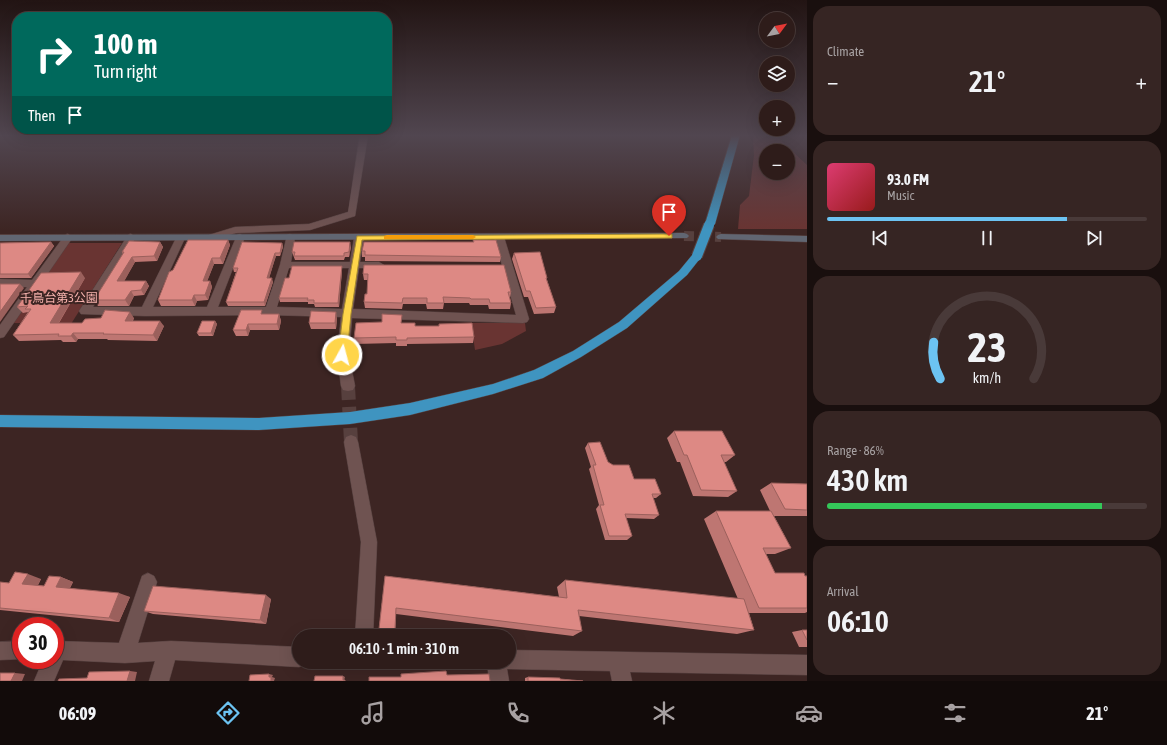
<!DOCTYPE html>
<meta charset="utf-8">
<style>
:root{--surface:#2e1c1a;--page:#362523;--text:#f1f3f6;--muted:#a7a1a2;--line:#493a39;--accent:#6cc3f2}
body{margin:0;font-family:"Asap Condensed","Noto Sans JP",sans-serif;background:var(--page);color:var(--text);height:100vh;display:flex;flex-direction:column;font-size:15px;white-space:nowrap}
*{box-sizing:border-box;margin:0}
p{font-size:13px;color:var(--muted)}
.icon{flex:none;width:22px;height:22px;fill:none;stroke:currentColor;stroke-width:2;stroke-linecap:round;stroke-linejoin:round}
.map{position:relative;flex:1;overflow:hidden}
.side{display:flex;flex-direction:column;gap:6px;padding:6px;background:#190f0e;width:360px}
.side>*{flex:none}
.guide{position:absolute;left:12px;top:12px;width:380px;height:122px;border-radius:16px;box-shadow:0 4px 16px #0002,0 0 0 1px var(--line);background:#00695c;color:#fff;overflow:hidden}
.needle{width:26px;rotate:58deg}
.controls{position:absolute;left:759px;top:12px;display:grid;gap:8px}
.controls a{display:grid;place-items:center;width:36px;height:36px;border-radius:50%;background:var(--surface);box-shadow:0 4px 16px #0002,0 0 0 1px var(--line);font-size:20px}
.speed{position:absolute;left:12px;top:617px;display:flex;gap:8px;font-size:20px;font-weight:700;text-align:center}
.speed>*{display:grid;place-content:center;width:52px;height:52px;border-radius:50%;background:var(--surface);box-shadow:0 4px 16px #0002,0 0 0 1px var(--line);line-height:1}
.speed .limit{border:6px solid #d22;background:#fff;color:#111}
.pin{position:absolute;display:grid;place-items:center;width:34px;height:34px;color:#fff;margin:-41px -17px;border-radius:50% 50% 50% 0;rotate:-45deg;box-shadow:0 0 4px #0007}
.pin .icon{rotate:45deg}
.me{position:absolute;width:44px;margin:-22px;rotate:7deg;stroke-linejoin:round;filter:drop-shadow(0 0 3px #0008)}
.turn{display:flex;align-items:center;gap:14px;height:84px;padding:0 16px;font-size:18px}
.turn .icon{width:52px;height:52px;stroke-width:2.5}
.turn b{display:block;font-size:28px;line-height:34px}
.then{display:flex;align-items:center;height:38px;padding:0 16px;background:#0003;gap:8px;font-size:15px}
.big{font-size:30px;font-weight:600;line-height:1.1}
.side .card{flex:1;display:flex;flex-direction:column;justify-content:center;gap:6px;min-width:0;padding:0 14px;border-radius:16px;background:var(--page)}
.side .dial{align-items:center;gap:0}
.dial svg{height:104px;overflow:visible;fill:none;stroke:var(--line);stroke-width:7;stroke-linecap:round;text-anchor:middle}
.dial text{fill:var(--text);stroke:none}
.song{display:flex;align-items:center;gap:12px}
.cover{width:48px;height:48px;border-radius:6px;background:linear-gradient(135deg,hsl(340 70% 55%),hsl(0 70% 35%))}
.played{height:4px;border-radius:2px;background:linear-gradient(90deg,var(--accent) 75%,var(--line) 75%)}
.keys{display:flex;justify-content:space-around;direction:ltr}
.heat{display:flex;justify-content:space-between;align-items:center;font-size:22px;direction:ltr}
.charge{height:6px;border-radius:3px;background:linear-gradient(90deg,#34c759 86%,var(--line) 0)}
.trip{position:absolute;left:292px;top:629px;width:224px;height:40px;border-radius:20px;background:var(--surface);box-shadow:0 4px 16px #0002,0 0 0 1px var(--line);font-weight:600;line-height:40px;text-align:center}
.tab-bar{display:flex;height:64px;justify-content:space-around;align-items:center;background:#120b0a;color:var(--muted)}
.tab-bar .icon{width:28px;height:28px}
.tab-bar .current{color:var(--accent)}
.tab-bar b{font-size:18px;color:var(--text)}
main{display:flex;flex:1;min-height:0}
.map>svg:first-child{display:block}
.green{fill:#693432;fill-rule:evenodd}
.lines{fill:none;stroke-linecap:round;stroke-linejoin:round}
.street-tunnel{stroke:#57403e;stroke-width:14;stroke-dasharray:14 7;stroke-linecap:butt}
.secondary-tunnel{stroke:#57403e;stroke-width:10;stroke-dasharray:10 5.5;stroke-linecap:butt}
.street-casing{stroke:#574241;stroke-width:1}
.secondary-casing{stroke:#574241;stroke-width:1}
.highway-casing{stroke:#574241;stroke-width:1}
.street{fill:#6f5351;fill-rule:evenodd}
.secondary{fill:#616672;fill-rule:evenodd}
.highway{fill:#3f94c0;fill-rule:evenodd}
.highway-bridge-far1-casing{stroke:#574241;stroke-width:9;stroke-linecap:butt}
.highway-bridge-casing{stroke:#574241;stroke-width:12;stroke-linecap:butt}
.highway-bridge-far1{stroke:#3f94c0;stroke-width:8}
.highway-bridge{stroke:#3f94c0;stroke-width:10}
.wall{fill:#be7672}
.shaded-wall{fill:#9b605c}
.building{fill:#dd8984;stroke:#9b605c}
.route{fill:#ffd54a;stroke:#a68a30}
.slow{fill:#f59e0b}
.labels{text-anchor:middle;stroke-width:4;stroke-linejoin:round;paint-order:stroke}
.park-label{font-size:12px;fill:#f7b3ae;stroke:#3d2523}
</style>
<main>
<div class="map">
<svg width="807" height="681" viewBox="0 0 807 681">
<rect width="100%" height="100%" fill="#3d2523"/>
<g class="green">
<path d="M754,135H775L807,165V229H738L740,205L749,196L754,155L753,138ZM766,151H788V173H766Z"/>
<polygon points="69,243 122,243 71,324 12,323"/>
<polygon points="471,323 525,323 526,331 502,344 475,350"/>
</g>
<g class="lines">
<polyline class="street-tunnel" points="348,386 351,442"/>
<polyline class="secondary-tunnel" points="684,236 721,237"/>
<g class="street-casing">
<g id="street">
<polygon points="360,135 368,135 355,216 310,230 236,233 212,240 209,239 207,237 209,235 235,227 309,224 348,212"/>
<polygon points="68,234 73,237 4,337 0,338 0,325 27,287 0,287 0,279 32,280 65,235"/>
<path d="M131,234L136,237L93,307H142L177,236H183L185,238L153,307H207L237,235L240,234L245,237L218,307H266L280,265L287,235L290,234L295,237L291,262H350L354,238L359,235L364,238L360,262H379L384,265L379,268H359L353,309L516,315L494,237L499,234L504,237L529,319L527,322L523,323L352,318L349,355L355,386L353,390L348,391L343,390L341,386L337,355L341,317L270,315L145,316L81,314L79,311L81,308L128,235ZM289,268H349L342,309L277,307Z"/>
<polygon points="351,435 356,437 358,442 377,542 373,636 355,636 361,542 344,442 346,437"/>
<polygon points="148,573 154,576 157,582 138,643 171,641 299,647 299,662 306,662 306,664 299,667 175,660 169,681 149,681 155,661 125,663 63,660 54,681 34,681 43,660 55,660 55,641 119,643 142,576"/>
<polygon points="21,641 21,659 0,660 0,642"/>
<polygon points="509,650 807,655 807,675 630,672 632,681 612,681 610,671 507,669 509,681 489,681 487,662 509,662"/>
</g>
</g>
<g class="secondary-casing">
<g id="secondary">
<polygon points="684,233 687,234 689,236 687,238 0,241 0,235"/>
<polygon points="721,234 807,236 807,242 718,239 716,237 718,235"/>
</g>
</g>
<g class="highway-casing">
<g id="highway">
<polygon points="732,135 740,135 715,224 713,226 707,226 705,224"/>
<polygon points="697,253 702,256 687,275 627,328 581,357 543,378 493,394 410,415 350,424 259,430 0,427 0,415 259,418 350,412 410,403 493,384 534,370 573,351 619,322 679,271 693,254"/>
</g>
</g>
<use href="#street" class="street"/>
<use href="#secondary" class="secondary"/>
<use href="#highway" class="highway"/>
<g class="highway-bridge-far1-casing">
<polyline id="highway-bridge-far1" points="709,226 710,224"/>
</g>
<g class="highway-bridge-casing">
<polyline id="highway-bridge" points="697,256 709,225"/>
</g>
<use href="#highway-bridge-far1" class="highway-bridge-far1"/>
<use href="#highway-bridge" class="highway-bridge"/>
</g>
<g class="wall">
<polygon points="228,240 230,245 223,264 214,264 207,281 210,281 212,287 208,300 197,301 195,306 161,306 158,300"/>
<polygon points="473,240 501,257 500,262 365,261 365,257 362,257 362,251 473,242"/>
<polygon points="51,242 54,246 31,278 0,278 0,243"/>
<polygon points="160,242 163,247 157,261 135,262 124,281 146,281 149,286 144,295 134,296 129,306 98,306 94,300 123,254 122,252"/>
<polygon points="282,243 283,247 280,256 276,256 274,262 269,278 273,282 265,306 228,306 226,302 236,272 234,272 233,268"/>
<polygon points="351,247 349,257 345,257 344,260 295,260 292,252"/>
<polygon points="514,253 547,278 547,280 556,307 554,313 534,314 528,297 524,297 512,259"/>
<polygon points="364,265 511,292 510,298 511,303 510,309 489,309 488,305 470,305 469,303 444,303 443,309 427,309 426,304 403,304 402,309 365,308 364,302 367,294 368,280 364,280 363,274"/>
<polygon points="342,266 342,270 339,307 315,307 314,304 308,304 308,302 280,302 279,298 289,278"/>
<polygon points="85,278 59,323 82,323 134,318 133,321 164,326 157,341 108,340 107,339 78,339 76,342 63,342 61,340 19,341 13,335 28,312 23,313 17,307"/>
<polygon points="264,314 279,314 281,321 279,330 250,330 248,336 236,336 233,330"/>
<polygon points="337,318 336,329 311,329 309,323"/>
<polygon points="215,321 217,324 213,336 199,336 197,333"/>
<polygon points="402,323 415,326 474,337 473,343 407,344 407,346 396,346 396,343 355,344 354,338"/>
<polygon points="674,431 735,455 726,462 724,462 737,491 728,497 693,496 680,462 677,462 667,438"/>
<polygon points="588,443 608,462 634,479 661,494 656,498 653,498 659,515 654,519 626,518 632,536 627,540 605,540 596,509 599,505 589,469 591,467 585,448"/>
<polygon points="771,483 807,484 807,516 774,516 791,548 775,554 766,554 775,573 807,576 807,612 805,613 749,613 754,630 737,634 579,616 582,631 573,636 396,614 395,634 380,633 379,629 385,576 559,597 557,587 565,580 738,599 704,519 716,511 770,511 760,490"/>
<polygon points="61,577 73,582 70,588 130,597 119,622 0,610 0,582 9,583 41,579 38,585 44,586"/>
<polygon points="271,599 266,624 153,614 144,611"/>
<polygon points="802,630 807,630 807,647 799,647 792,632"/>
<polygon points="528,677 560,679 583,681 525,681 525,678"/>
</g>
<g class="shaded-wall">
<polygon points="228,240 230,245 223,264 220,258"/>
<polygon points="51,242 54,246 31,278 28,274"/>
<polygon points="160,242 163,247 157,261 154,256"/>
<polygon points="350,242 351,247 349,257 349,252"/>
<polygon points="282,243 283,247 280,256 280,253"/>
<polygon points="275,253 276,256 274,262 268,282 267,278 273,259"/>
<polygon points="132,257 135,262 121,287 117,281"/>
<polygon points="212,258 214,264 205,287 203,281"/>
<polygon points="342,266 342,270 339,307 338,303"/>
<polygon points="81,272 85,278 55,329 50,323"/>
<polygon points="272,278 273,282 265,306 264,302"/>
<polygon points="146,281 149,286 144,295 141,290"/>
<polygon points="210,281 212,287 208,300 205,295"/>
<polygon points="20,284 24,288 0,322 0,312"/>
<polygon points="131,291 134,296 129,306 125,300"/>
<polygon points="194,295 197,301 195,306 192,300"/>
<polygon points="130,312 134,318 129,326 125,321"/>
<polygon points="336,312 337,318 336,329 335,323"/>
<polygon points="279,314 281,321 279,330 277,324"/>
<polygon points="160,321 164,326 157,341 153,335"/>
<polygon points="215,321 217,324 213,336 211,333"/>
<polygon points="248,324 250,330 248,336 246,330"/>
<polygon points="73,333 78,339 76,342 71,336"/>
<polygon points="28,574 41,579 36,589 22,584"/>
<polygon points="61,577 73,582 68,592 56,587"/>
<polygon points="119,593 130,597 119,622 109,618"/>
<polygon points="266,595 271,599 266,624 260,620"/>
<polygon points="130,671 137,672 135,681 127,681"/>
<polygon points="15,673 25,674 22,681 11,681"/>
<polygon points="269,674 273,675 272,677 275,678 274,681 271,681 269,677"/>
<polygon points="343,676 345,677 344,681 343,680"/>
</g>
<g class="building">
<polygon points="188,240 228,240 220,258 212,258 203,281 210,281 205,295 194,295 192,300 158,300 169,272 173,270"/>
<polygon points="473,240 496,240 501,257 365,255 365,251 362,251 364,242 474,242"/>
<polygon points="129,241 160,242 154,256 132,257 117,281 146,281 141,290 131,291 125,300 94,300 124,252 122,252"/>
<polygon points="51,242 28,274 0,274 0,243"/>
<polygon points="242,242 282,243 280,253 275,253 273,259 267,278 272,278 264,302 226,302 238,268 233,268"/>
<polygon points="294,242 350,242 349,252 344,253 344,256 294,256 295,252 292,252"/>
<polygon points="540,252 547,278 546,278 556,307 536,308 530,291 526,291 514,253"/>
<polygon points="364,265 504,265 511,292 508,292 511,303 490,303 489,299 471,299 470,298 443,297 444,303 427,303 427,298 403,298 402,303 364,302 365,294 367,294 368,274 363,274"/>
<polygon points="292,266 342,266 338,303 314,303 314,300 307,300 308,298 279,298 285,278 289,278"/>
<polygon points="81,272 50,323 82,323 85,319 101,318 105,310 130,312 125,321 160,321 153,335 103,334 104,333 73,333 71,336 58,336 59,334 13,335 31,309 25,309 28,306 17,307 41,273"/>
<polygon points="0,284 20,284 0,312"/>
<polygon points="241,310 262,310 261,314 279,314 277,324 248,324 246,330 233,330"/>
<polygon points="311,311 336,312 335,323 309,323"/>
<polygon points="382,314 402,315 401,323 415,323 415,326 439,326 439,324 472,323 474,337 407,338 407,340 396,340 396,337 354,338 356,323 382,322"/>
<polygon points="202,321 215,321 211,333 197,333"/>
<polygon points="674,431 722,431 735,455 721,455 737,491 701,490 687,455 684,455"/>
<polygon points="600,442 608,462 613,465 629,465 634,479 655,479 661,494 652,494 659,515 625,514 632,536 609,536 600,505 604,505 593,465 596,465 588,443"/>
<polygon points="771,483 807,484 807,510 785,509"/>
<polygon points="716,511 771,511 791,548 763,548 775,573 804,573 805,576 807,576 807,608 759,608"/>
<polygon points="15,572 28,574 22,584 44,586 49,576 61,577 56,587 119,593 109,618 0,608 0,582 9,583"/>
<polygon points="385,576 567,598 565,580 744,599 754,630 578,610 582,631 396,608 395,629 379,629"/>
<polygon points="153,586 266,595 260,620 144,611"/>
<polygon points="802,630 807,630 807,640"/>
<polygon points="130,671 127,681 58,681 59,679 87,678 89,672"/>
<polygon points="446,671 447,675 489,674 490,681 369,681 369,677 401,677 401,674"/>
<polygon points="0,673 15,673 11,681 0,681"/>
<polygon points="269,674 269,677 271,677 271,681 249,681 250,675"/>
<polygon points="315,676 343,676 343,680 345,680 345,681 314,681"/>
<polygon points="528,677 560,678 560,679 583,681 528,681"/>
</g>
<linearGradient id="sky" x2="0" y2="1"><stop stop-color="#221413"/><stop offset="0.59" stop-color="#514650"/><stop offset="1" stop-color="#514650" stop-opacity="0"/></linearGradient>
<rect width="807" height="230" fill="url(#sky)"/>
<polygon class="route" points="669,234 672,234 672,238 362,240 351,314 347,355 342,359 338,355 343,314 357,236"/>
<polygon class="slow" points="387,235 473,235 476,237 473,239 384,239 384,236"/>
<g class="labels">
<g class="park-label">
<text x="59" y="302">千鳥台第3公園</text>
</g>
</g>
</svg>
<div class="controls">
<a><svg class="needle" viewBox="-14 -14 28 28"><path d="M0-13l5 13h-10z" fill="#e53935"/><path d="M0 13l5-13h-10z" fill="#a7a1a2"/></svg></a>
<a><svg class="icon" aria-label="layers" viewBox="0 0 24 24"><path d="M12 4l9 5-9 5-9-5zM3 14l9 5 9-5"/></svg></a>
<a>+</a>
<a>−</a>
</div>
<div class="speed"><div class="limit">30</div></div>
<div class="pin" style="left:669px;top:236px;background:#d93025"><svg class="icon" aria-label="arrive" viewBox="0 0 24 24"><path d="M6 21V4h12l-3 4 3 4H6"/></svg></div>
<svg class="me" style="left:342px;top:355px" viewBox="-20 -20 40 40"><circle r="17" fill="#ffd54a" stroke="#fff" stroke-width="3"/><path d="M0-11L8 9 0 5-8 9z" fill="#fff"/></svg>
<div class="trip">06:10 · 1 min · 310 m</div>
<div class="guide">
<div class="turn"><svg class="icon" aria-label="right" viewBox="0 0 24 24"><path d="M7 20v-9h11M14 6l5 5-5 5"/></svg><div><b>100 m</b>Turn right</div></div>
<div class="then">Then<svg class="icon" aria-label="arrive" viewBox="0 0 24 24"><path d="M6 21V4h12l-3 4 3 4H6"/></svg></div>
</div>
</div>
<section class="side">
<div class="card"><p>Climate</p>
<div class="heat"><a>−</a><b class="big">21°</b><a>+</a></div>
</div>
<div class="card">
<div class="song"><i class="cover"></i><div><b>93.0 FM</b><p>Music</p></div></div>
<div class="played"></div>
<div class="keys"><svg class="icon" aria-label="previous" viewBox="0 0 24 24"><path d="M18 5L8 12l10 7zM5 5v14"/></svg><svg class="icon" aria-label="pause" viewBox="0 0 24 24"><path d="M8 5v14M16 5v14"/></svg><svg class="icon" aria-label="next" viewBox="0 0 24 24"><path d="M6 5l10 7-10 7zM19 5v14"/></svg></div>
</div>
<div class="card dial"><svg viewBox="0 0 100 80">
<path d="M14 69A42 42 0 1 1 86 69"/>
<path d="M14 69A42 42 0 0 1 9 41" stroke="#6cc3f2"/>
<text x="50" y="56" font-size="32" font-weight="700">23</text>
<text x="50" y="72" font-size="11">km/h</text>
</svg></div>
<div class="card"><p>Range · 86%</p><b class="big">430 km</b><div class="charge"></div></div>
<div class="card"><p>Arrival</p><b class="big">06:10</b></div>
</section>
</main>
<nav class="tab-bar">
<b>06:09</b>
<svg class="icon current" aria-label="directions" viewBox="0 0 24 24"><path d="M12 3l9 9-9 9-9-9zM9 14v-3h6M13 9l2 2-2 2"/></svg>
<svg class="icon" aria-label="music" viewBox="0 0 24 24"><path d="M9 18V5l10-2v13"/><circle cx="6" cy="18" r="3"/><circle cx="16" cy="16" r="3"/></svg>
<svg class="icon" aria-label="phone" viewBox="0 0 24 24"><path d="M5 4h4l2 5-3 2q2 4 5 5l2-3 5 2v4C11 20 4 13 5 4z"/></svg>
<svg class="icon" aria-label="climate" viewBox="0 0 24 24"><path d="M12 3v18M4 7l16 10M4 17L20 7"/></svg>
<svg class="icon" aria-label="car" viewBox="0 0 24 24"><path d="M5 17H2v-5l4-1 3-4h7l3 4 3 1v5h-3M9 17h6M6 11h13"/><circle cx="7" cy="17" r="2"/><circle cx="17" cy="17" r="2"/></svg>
<svg class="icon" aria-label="filters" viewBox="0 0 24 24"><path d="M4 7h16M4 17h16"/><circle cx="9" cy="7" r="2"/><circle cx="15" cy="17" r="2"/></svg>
<b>21°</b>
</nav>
